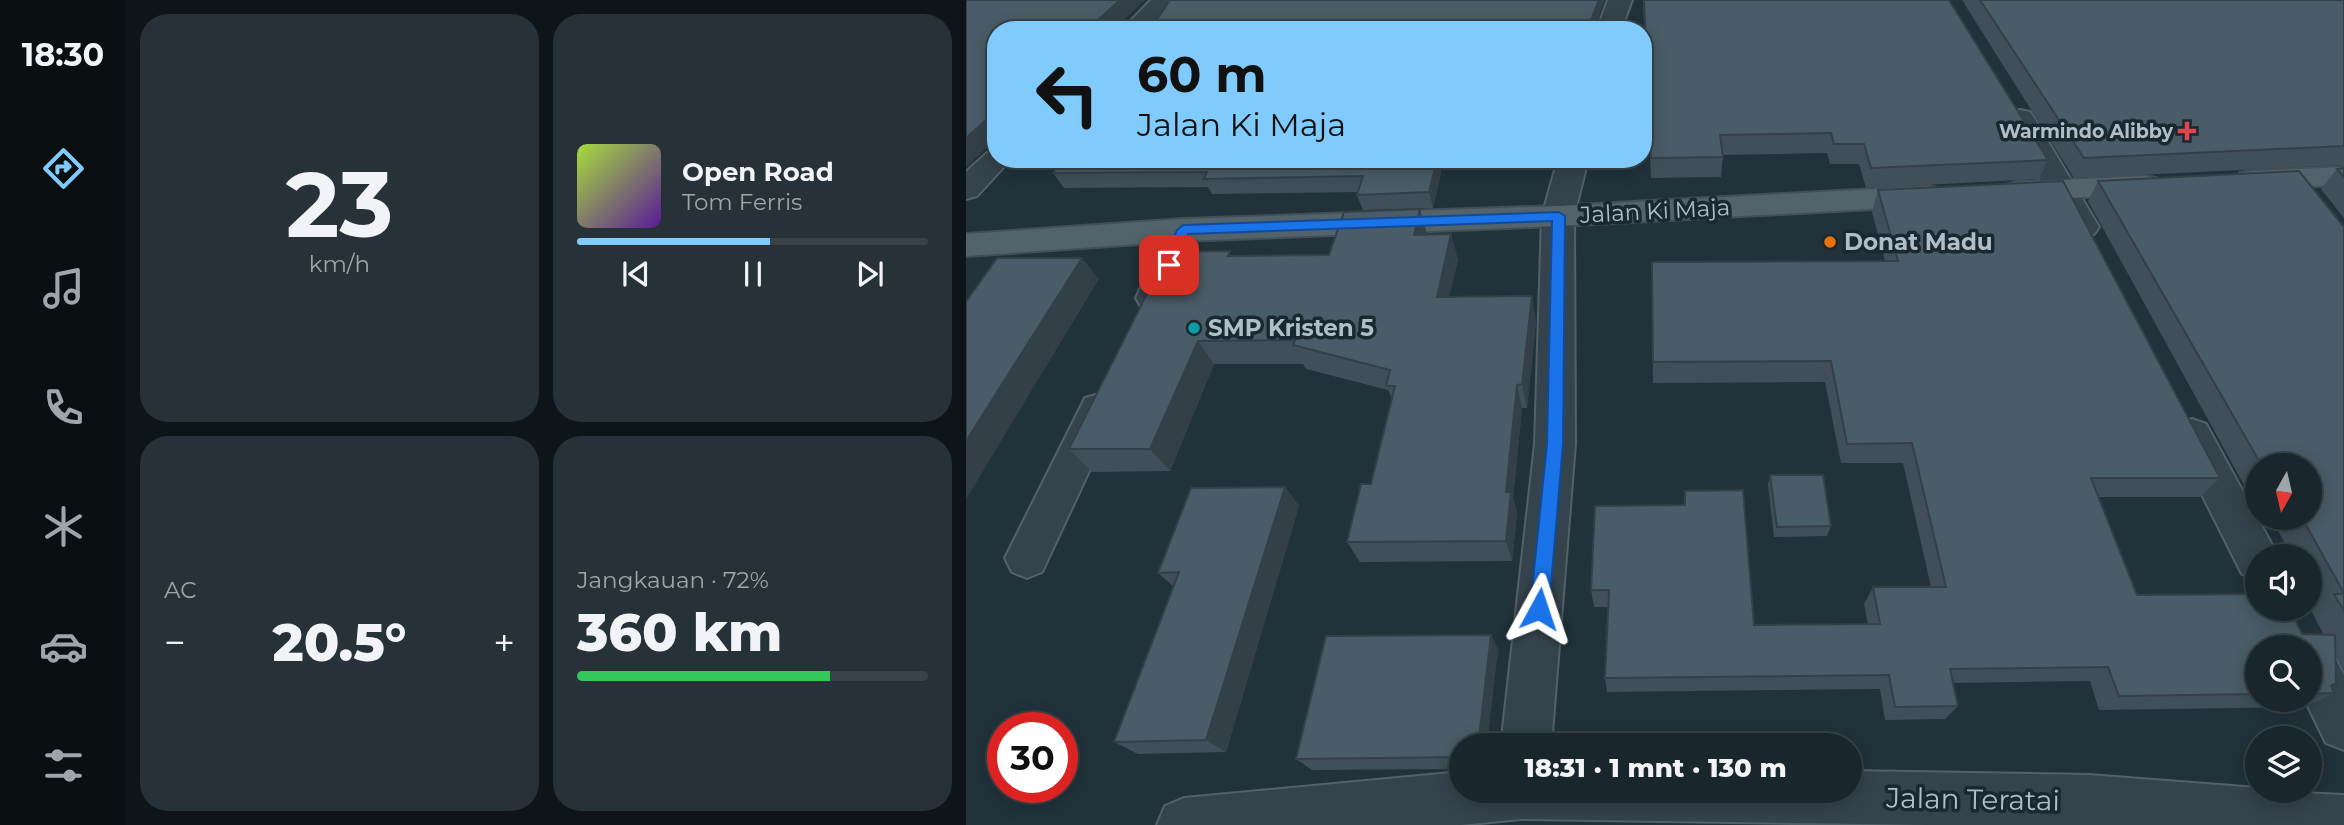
<!DOCTYPE html>
<html lang="id">
<meta charset="utf-8">
<style>
:root{--surface:#19262c;--page:#263238;--text:#f1f3f6;--muted:#9fa5a9;--line:#374348;--accent:#80cbfc}
body{margin:0;font-family:Montserrat,sans-serif;background:var(--page);color:var(--text);height:100vh;display:flex;flex-direction:column;font-size:26px;white-space:nowrap}
*{box-sizing:border-box;margin:0}
p{font-size:23px;color:var(--muted)}
.icon{flex:none;width:38px;height:38px;fill:none;stroke:currentColor;stroke-width:2;stroke-linecap:round;stroke-linejoin:round}
.map{position:relative;flex:1;overflow:hidden}
.details{display:flex;flex-direction:column;gap:14px;padding:14px;background:#0e1518;width:840px}
.details>*{flex:none}
.guide{position:absolute;left:21px;top:21px;width:665px;height:147px;border-radius:28px;box-shadow:0 4px 18px #0003,0 0 0 2px var(--line);background:#80cbfc;color:#111;overflow:hidden}
.needle{width:46px;rotate:188deg}
.tools{position:absolute;left:1279px;top:453px;display:grid;gap:14px}
.tools a{display:grid;place-items:center;width:77px;height:77px;border-radius:50%;background:var(--surface);box-shadow:0 4px 18px #0003,0 0 0 2px var(--line);font-size:35px}
.speed{position:absolute;left:21px;top:712px;display:flex;gap:14px;font-size:35px;font-weight:700;text-align:center}
.speed>*{display:grid;place-content:center;width:91px;height:91px;border-radius:50%;background:var(--surface);box-shadow:0 4px 18px #0003,0 0 0 2px var(--line);line-height:1}
.speed .limit{border:10px solid #d22;background:#fff;color:#111}
.pin{position:absolute;display:grid;place-items:center;width:60px;height:60px;color:#fff;margin:-30px;border-radius:14px;box-shadow:0 4px 10px #0006}
.me{position:absolute;width:77px;margin:-38px;rotate:5deg;stroke-linejoin:round;filter:drop-shadow(0 0 5px #0008)}
.turn{display:flex;align-items:center;gap:24px;height:147px;padding:0 35px;font-size:32px}
.turn .icon{width:91px;height:91px;stroke-width:2.5}
.turn b{display:block;font-size:49px;line-height:60px}
.big{font-size:52px;font-weight:800;line-height:1.1}
.details .widget{flex:1;display:flex;flex-direction:column;justify-content:center;gap:10px;min-width:0;padding:0 24px;border-radius:28px;background:var(--page)}
.details .dial{align-items:center;gap:0}
.dial b{font-size:91px;line-height:1}
.song{display:flex;align-items:center;gap:21px}
.cover{width:84px;height:84px;border-radius:10px;background:linear-gradient(135deg,hsl(80 70% 55%),hsl(270 70% 35%))}
.played{height:7px;border-radius:4px;background:linear-gradient(90deg,var(--accent) 55%,var(--line) 55%)}
.keys{display:flex;justify-content:space-around;direction:ltr}
.heat{display:flex;justify-content:space-between;align-items:center;font-size:38px;direction:ltr}
.charge{height:10px;border-radius:5px;background:linear-gradient(90deg,#34c759 72%,var(--line) 0)}
.details .tiles{flex:1;display:grid;gap:14px;grid-template-columns:repeat(2,1fr)}
.trip{position:absolute;left:483px;top:733px;width:413px;height:70px;border-radius:35px;background:var(--surface);box-shadow:0 4px 18px #0003,0 0 0 2px var(--line);font-weight:800;line-height:70px;text-align:center}
main{display:flex;flex:1;min-height:0}
.menu{display:flex;flex-direction:column;width:126px;justify-content:space-around;align-items:center;background:#0a0f12;color:var(--muted)}
.menu .icon{width:49px;height:49px}
.menu .selected{color:var(--accent)}
.menu b{font-size:32px;color:var(--text)}
.map>svg:first-child{display:block}
.lines{fill:none;stroke-linecap:round;stroke-linejoin:round}
.minor-casing{stroke:#536169;stroke-width:4}
.major-casing{stroke:#414f57;stroke-width:4}
.minor{fill:#35434c;fill-rule:evenodd}
.major{fill:#53636c;fill-rule:evenodd}
.wall{fill:#404f59;fill-rule:evenodd}
.shaded-wall{fill:#344048}
.building{fill:#4a5c67;stroke:#344048;stroke-width:2}
.route{fill:#1a73e8;stroke:#114b97;stroke-width:2}
.health-dot{fill:#e0444e;stroke:#1a2830;stroke-width:2.5}
.food-dot{fill:#e8710a;stroke:#1a2830;stroke-width:2.5}
.culture-dot{fill:#0f9aa8;stroke:#1a2830;stroke-width:2.5}
.labels{text-anchor:middle;stroke-width:7;stroke-linejoin:round;paint-order:stroke}
.far-poi-label{font-size:19px;font-weight:bold;fill:#b0bec7;stroke:#1a2830;text-anchor:end}
.street-label{font-size:23px;fill:#b0bec7;stroke:#1a2830}
.poi-label{font-size:23px;font-weight:bold;fill:#b0bec7;stroke:#1a2830;text-anchor:start}
.near-street-label{font-size:28px;fill:#b0bec7;stroke:#1a2830}
</style>
<main>
<nav class="menu">
<b>18:30</b>
<svg class="icon selected" aria-label="directions" viewBox="0 0 24 24"><path d="M12 3l9 9-9 9-9-9zM9 14v-3h6M13 9l2 2-2 2"/></svg>
<svg class="icon" aria-label="music" viewBox="0 0 24 24"><path d="M9 18V5l10-2v13"/><circle cx="6" cy="18" r="3"/><circle cx="16" cy="16" r="3"/></svg>
<svg class="icon" aria-label="phone" viewBox="0 0 24 24"><path d="M5 4h4l2 5-3 2q2 4 5 5l2-3 5 2v4C11 20 4 13 5 4z"/></svg>
<svg class="icon" aria-label="climate" viewBox="0 0 24 24"><path d="M12 3v18M4 7l16 10M4 17L20 7"/></svg>
<svg class="icon" aria-label="car" viewBox="0 0 24 24"><path d="M5 17H2v-5l4-1 3-4h7l3 4 3 1v5h-3M9 17h6M6 11h13"/><circle cx="7" cy="17" r="2"/><circle cx="17" cy="17" r="2"/></svg>
<svg class="icon" aria-label="filters" viewBox="0 0 24 24"><path d="M4 7h16M4 17h16"/><circle cx="9" cy="7" r="2"/><circle cx="15" cy="17" r="2"/></svg>
</nav>
<section class="details">
<div class="tiles">
<div class="widget dial"><b>23</b><p>km/h</p></div>
<div class="widget">
<div class="song"><i class="cover"></i><div><b>Open Road</b><p>Tom Ferris</p></div></div>
<div class="played"></div>
<div class="keys"><svg class="icon" aria-label="previous" viewBox="0 0 24 24"><path d="M18 5L8 12l10 7zM5 5v14"/></svg><svg class="icon" aria-label="pause" viewBox="0 0 24 24"><path d="M8 5v14M16 5v14"/></svg><svg class="icon" aria-label="next" viewBox="0 0 24 24"><path d="M6 5l10 7-10 7zM19 5v14"/></svg></div>
</div>
<div class="widget"><p>AC</p>
<div class="heat"><a>−</a><b class="big">20.5°</b><a>+</a></div>
</div>
<div class="widget"><p>Jangkauan · 72%</p><b class="big">360 km</b><div class="charge"></div></div>
</div>
</section>
<div class="map">
<svg width="1378" height="825" viewBox="0 0 1378 825">
<rect width="100%" height="100%" fill="#21323b"/>
<g class="lines">
<g class="minor-casing">
<g id="minor">
<polygon points="185,0 211,0 182,30 156,30"/>
<polygon points="642,0 666,0 655,30 631,30"/>
<polygon points="1054,110 1064,112 1068,118 1133,227 1128,234 1117,237 1106,234 1101,227 1040,118 1044,112"/>
<polygon points="30,150 30,159 45,159 11,196 0,199 0,172 21,153"/>
<polygon points="592,159 622,159 608,216 609,444 585,746 535,746 569,444 576,216"/>
<polygon points="217,219 228,223 233,230 204,298 199,307 187,310 175,307 170,298 201,230 206,223"/>
<polygon points="133,394 147,398 152,409 76,572 61,578 46,572 39,558 119,398"/>
<polygon points="1226,419 1240,424 1312,556 1292,556 1292,580 1276,574 1206,435 1212,424"/>
<polygon points="1344,637 1361,643 1378,675 1378,750 1360,743 1339,700 1344,700 1344,648 1326,648 1327,643"/>
<polygon points="884,771 1123,775 1292,788 1292,791 1378,795 1378,825 962,825 555,819 495,825 191,825 199,806 218,798 495,772 495,791 884,791"/>
</g>
</g>
<g class="major-casing">
<g id="major">
<polygon points="1378,167 1378,185 1285,189 1274,187 1270,180 1274,173 1285,171"/>
<polygon points="1179,176 1190,178 1194,185 1190,192 1051,202 1040,199 1036,192 1040,185 1051,182"/>
<polygon points="963,186 974,189 978,196 974,203 963,206 592,226 217,241 0,256 0,234 217,219 592,206"/>
</g>
</g>
<use href="#minor" class="minor"/>
<use href="#major" class="major"/>
</g>
<g class="wall">
<polygon points="677,0 983,0 1082,160 1073,179 900,188 893,164 864,164 861,153 757,155 755,177 685,178"/>
<polygon points="996,0 1378,0 1378,165 1108,178"/>
<polygon points="478,159 467,208 397,210 391,195 392,192 246,194 242,187 98,188 87,173"/>
<polygon points="1378,168 1378,218 1355,189 1371,169"/>
<path d="M1132,181L1378,227V670L1369,654L1365,686L1368,693L1339,707L1133,710L1124,681L987,683L992,706L979,719L919,720L914,689L641,692L639,678L642,607H628L625,590L718,505L719,491L788,625L902,624L898,604L907,587H965L937,463H875L859,382L687,383L686,262L919,261L906,212L912,190L1254,478L1234,497H1132L1171,595L1336,634L1358,635L1344,609L1352,604L1344,589V556H1326L1305,518H1344V466H1292V496H1284L1122,201ZM1292,648H1344V700H1292Z"/>
<polygon points="461,235 492,259 483,297 570,321 561,408 556,408 547,498 551,513 546,561 394,562 381,542 405,484 426,399 422,390 340,369 337,364 248,364 204,471 126,472 103,449 267,256 363,255"/>
<polygon points="804,475 865,526 861,536 808,537 802,485"/>
<polygon points="319,487 333,506 260,752 172,754 148,742 207,586 192,573"/>
<polygon points="525,635 532,650 495,746 495,769 346,770 330,759"/>
</g>
<g class="shaded-wall">
<polygon points="154,0 179,0 147,30 121,30"/>
<polygon points="633,0 639,0 628,30 621,30"/>
<polygon points="30,111 30,139 0,167 0,138"/>
<polygon points="471,159 478,159 467,208 463,192"/>
<polygon points="454,209 461,234 455,259 448,235"/>
<polygon points="485,234 492,259 478,321 471,297"/>
<polygon points="116,258 133,279 0,499 0,441"/>
<polygon points="566,296 570,321 561,408 556,384"/>
<polygon points="232,341 248,364 204,471 184,449"/>
<polygon points="551,385 556,408 547,498 551,513 546,561 540,541 540,492"/>
<polygon points="319,487 333,506 260,752 240,740"/>
<polygon points="525,635 532,650 521,746 512,746"/>
</g>
<g class="building">
<polygon points="0,0 154,0 121,30 30,30 30,111 0,138"/>
<polygon points="204,0 633,0 621,30 184,30"/>
<polygon points="678,0 983,0 1082,160 905,168 898,144 868,144 865,133 754,135 757,157 685,158"/>
<polygon points="1014,0 1378,0 1378,146 1118,158"/>
<polygon points="96,159 471,159 463,192 391,195 397,176 238,179 241,172 87,173"/>
<polygon points="1378,168 1378,177 1371,169"/>
<polygon points="1333,171 1378,227 1378,593 1336,518 1344,518 1344,466 1296,466 1132,181"/>
<polygon points="1097,181 1254,478 1125,478 1171,595 1292,594 1292,609 1324,609 1336,634 1369,635 1370,683 1365,686 1368,693 1344,694 1344,648 1292,648 1292,694 1153,696 1142,667 984,669 992,706 929,707 923,675 639,678 643,590 625,590 629,506 719,505 719,491 777,490 788,625 914,624 907,587 980,587 946,443 881,444 865,361 687,362 686,262 932,261 912,190"/>
<polygon points="454,209 448,235 485,234 471,297 566,296 556,384 551,385 540,492 545,492 540,541 381,542 395,484 405,484 429,386 420,386 424,370 327,345 329,340 232,341 184,449 103,449 202,252 264,251 262,256 363,255 378,212"/>
<polygon points="31,258 116,258 0,441 0,302"/>
<polygon points="804,475 857,475 865,526 811,527"/>
<polygon points="319,487 240,740 148,742 213,572 192,573 225,488"/>
<polygon points="1368,594 1378,594 1378,611"/>
<polygon points="525,635 512,746 495,746 495,757 330,759 360,636"/>
</g>
<polygon class="route" points="593,212 599,216 597,444 583,609 580,615 573,618 566,615 564,609 581,444 586,221 222,234 208,269 203,270 196,265 211,230 217,225"/>
<path class="health-dot" d="M1217.5 120.5h7v7h7v7h-7v7h-7v-7h-7v-7h7z"/>
<circle class="food-dot" cx="864" cy="242" r="7"/>
<circle class="culture-dot" cx="228" cy="328" r="7"/>
<g class="labels">
<g class="far-poi-label">
<text x="1207" y="138">Warmindo Alibby</text>
</g>
<g class="street-label">
<text transform="translate(689 211) rotate(-3)" y="8">Jalan Ki Maja</text>
</g>
<g class="poi-label">
<text x="878" y="250">Donat Madu</text>
<text x="242" y="336">SMP Kristen 5</text>
</g>
<g class="near-street-label">
<text transform="translate(1007 799) rotate(1)" y="10">Jalan Teratai</text>
</g>
</g>
</svg>
<div class="tools">
<a><svg class="needle" viewBox="-14 -14 28 28"><path d="M0-13l5 13h-10z" fill="#e53935"/><path d="M0 13l5-13h-10z" fill="#9fa5a9"/></svg></a>
<a><svg class="icon" aria-label="sound" viewBox="0 0 24 24"><path d="M4 9h4l5-4v14l-5-4H4zM17 9q2 3 0 6"/></svg></a>
<a><svg class="icon" aria-label="search" viewBox="0 0 24 24"><circle cx="10" cy="10" r="6"/><path d="M15 15l6 6"/></svg></a>
<a><svg class="icon" aria-label="layers" viewBox="0 0 24 24"><path d="M12 4l9 5-9 5-9-5zM3 14l9 5 9-5"/></svg></a>
</div>
<div class="speed"><div class="limit">30</div></div>
<div class="pin" style="left:203px;top:265px;background:#d93025"><svg class="icon" aria-label="arrive" viewBox="0 0 24 24"><path d="M6 21V4h12l-3 4 3 4H6"/></svg></div>
<svg class="me" style="left:573px;top:609px" viewBox="-20 -20 40 40"><path d="M0-17L14 15 0 8-14 15z" fill="#1a73e8" stroke="#fff" stroke-width="4"/></svg>
<div class="trip">18:31 · 1 mnt · 130 m</div>
<div class="guide">
<div class="turn"><svg class="icon" aria-label="left" viewBox="0 0 24 24"><path d="M17 20v-9H6M10 6l-5 5 5 5"/></svg><div><b>60 m</b>Jalan Ki Maja</div></div>
</div>
</div>
</main>
